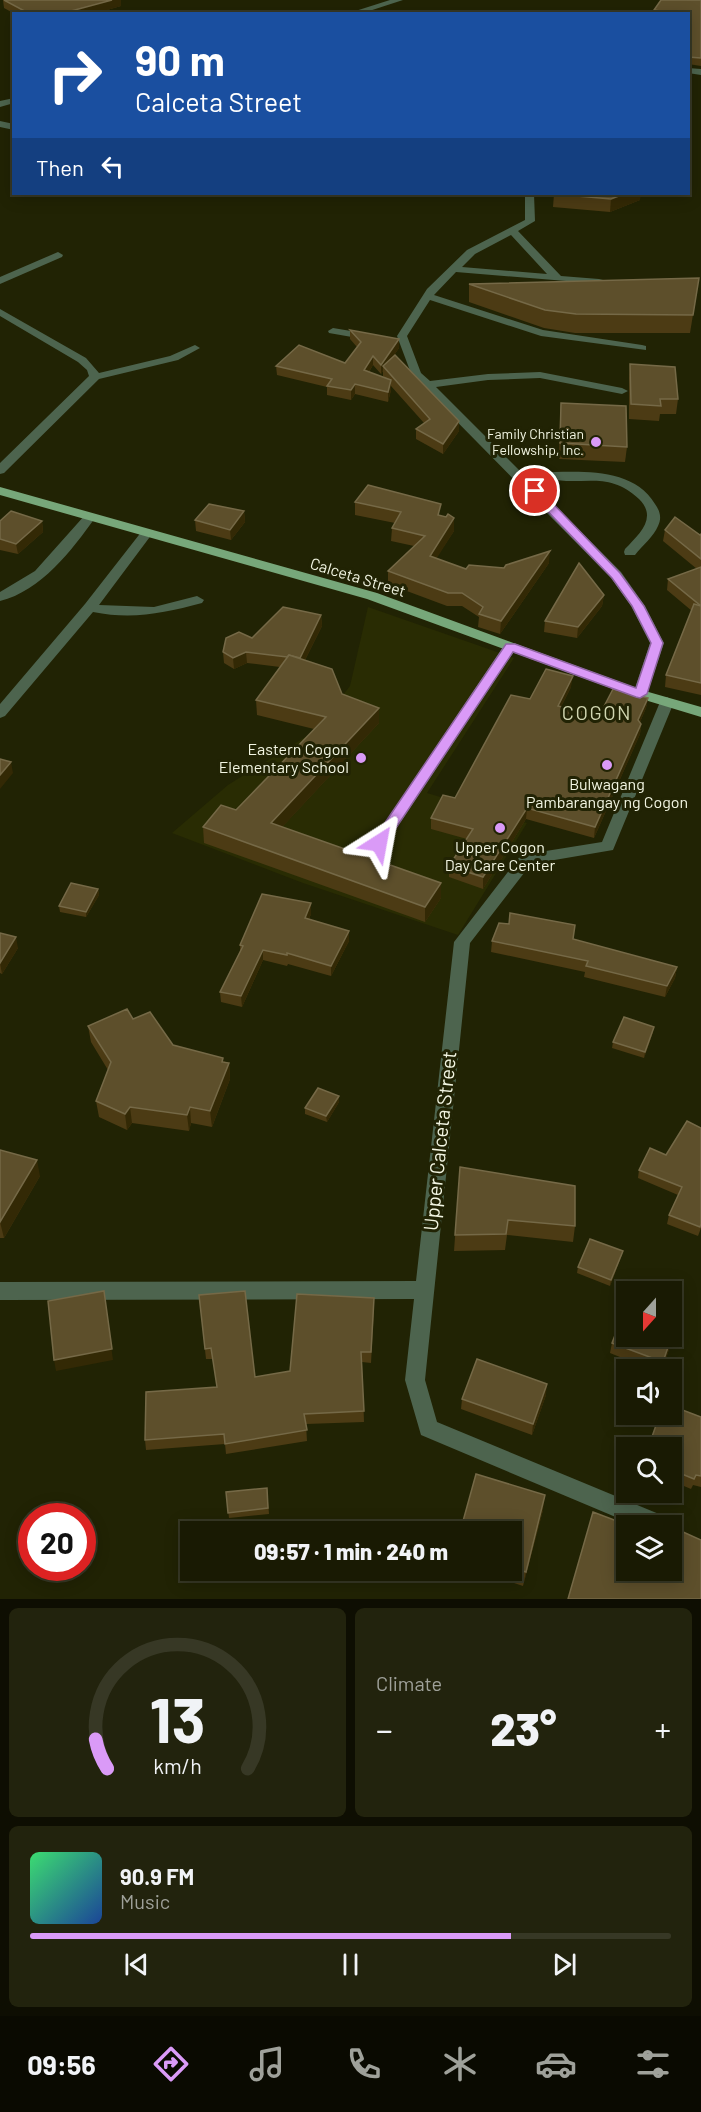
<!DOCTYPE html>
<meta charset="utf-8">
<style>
:root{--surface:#191a03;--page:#22230d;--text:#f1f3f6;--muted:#9fa19a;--line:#373825;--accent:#da9af7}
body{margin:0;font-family:Barlow,sans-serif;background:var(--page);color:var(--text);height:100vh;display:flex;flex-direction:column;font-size:22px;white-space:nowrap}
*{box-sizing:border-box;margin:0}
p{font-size:20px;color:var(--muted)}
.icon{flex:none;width:33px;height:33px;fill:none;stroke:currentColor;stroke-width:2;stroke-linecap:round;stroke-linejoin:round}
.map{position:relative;height:1599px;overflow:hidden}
.sheet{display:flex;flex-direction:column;gap:9px;padding:9px;background:#0e0e02;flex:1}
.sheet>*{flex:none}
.hud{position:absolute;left:12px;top:12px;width:678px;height:183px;border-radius:0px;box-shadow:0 3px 15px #0003,0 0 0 2px var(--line);background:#1a4fa0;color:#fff;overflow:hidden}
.needle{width:39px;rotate:201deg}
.tools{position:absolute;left:616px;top:1281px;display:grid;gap:12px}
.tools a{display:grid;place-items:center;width:66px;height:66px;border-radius:0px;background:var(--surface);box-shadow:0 3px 15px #0003,0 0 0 2px var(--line);font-size:30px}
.speed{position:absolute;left:18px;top:1503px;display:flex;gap:12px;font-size:30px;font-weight:700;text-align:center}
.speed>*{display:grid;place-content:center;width:78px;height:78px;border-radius:50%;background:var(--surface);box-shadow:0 3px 15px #0003,0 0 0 2px var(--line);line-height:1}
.speed .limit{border:9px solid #d22;background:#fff;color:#111}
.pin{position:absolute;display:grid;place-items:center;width:51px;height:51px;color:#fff;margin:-26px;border:3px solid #fff;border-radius:50%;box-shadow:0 2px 6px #0007}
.me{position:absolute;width:66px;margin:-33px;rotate:34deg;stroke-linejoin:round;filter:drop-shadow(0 0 4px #0008)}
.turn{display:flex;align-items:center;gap:21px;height:126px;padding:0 24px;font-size:27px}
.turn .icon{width:78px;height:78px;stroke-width:2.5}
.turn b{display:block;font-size:42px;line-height:51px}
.then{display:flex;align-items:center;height:57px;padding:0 24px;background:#0003;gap:12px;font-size:22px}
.big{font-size:45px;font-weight:800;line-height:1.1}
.sheet .widget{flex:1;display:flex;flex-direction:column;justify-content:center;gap:9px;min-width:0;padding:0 21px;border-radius:9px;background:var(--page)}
.sheet .dial{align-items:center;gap:0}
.dial svg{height:156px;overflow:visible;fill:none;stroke:var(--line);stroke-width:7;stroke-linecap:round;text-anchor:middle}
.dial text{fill:var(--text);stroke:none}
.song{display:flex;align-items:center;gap:18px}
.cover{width:72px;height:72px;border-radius:9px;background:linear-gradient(135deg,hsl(140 70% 55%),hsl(220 70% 35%))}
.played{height:6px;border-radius:3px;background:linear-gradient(90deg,var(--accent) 75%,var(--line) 75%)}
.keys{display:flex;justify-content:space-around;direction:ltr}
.heat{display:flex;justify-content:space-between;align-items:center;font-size:33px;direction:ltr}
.sheet .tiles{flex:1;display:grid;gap:9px;grid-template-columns:1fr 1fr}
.widget:last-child{grid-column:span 2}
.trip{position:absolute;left:180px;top:1521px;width:342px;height:60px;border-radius:0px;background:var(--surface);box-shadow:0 3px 15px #0003,0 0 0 2px var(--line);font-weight:800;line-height:60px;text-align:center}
.tabs{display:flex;height:96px;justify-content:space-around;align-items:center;background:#0a0a01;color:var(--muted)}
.tabs .icon{width:42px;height:42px}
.tabs .active{color:var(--accent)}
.tabs b{font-size:27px;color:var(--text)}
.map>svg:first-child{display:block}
.built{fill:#292c03}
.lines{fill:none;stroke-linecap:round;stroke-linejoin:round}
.minor{fill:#4d644e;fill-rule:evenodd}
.major{fill:#77a77a;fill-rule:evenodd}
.wall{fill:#4c3b14;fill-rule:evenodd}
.shaded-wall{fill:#332905}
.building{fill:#5d4f2b;stroke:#756947;stroke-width:1.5}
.route{fill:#da9af7;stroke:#8e64a1;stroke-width:1.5}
.poi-dot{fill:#da9af7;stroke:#212304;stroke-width:2}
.labels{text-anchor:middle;stroke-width:6;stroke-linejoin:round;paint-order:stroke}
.far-poi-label{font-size:14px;fill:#f2f5e2;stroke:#212304;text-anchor:end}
.street-label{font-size:16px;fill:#f2f5e2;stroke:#212304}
.poi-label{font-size:16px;fill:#f2f5e2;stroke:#212304}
.quarter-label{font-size:20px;letter-spacing:1.5px;fill:#d1d6b1;stroke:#212304}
.near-street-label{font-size:20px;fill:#f2f5e2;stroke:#212304}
</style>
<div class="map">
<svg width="701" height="1599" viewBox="0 0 701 1599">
<rect width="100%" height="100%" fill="#212304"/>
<polygon class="built" points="368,607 514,658 427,793 527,823 458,935 303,883 172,833 228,785 315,731 350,686"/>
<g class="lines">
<g class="minor">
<polygon points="390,0 403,0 360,14 346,14"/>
<polygon points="688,68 701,69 701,75 688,73"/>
<polygon points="14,98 14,103 0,107 0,101"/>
<polygon points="0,121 14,124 14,130 0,127"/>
<path d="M525,194H534L535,221L518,231L561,276L599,279L603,280V284L456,272L434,295L543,330L642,345L646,346V350L541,336L430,300L407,336L421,373L430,381L488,374L540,372L622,388L628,391L622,394L540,378L488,380L436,387L621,572L645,606L664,643L647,694L640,698L633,694L650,643L631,606L611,578L412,376L397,336L427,289L467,250L525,220ZM511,235L547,274L462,267L475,254Z"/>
<polygon points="58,252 63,255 62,257 0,284 0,277"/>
<polygon points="0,309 86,358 99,373 170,356 195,345 200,348 178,360 99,379 4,473 0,474 0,463 89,376 87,370 78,362 0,316"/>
<polygon points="333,328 369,334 374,337 369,340 329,333 328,331"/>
<path d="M554,472C589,471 635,470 655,504C660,511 662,518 658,526C654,536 642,546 635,555H625L624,552L625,549C639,534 658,518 639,499C609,470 582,486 550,479V473Z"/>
<path d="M89,514L95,518C72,550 41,591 0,601V592L35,571L85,515Z"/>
<path d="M146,530L152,534L99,605L154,607L197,596L204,600L202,603C164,613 133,620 93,612L5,716L0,718V704L85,604L142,531Z"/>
<polygon points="510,643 517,647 384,847 374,847 371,843 374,839 505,644"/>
<polygon points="667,697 674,702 613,850 531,864 470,943 425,1380 437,1422 671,1519 674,1526 672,1530 672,1526 637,1526 421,1435 405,1380 414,1299 0,1300 0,1282 416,1281 454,942 521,855 602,842 660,702"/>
</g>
<polygon class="major" points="0,487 377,593 645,691 701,707 701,717 635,697 367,599 0,495"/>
</g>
<g class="wall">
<polygon points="3,0 121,0 121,6 93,14 15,14 4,8"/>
<polygon points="701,0 701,66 688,64 688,14 653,14 654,10"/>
<polygon points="554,194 640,200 610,212 553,207"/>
<polygon points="699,278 690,333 575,333 544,328 469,302 469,284"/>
<path d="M350,330L399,348L392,358L459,431L443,454L416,439V429L424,423L391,386V390L388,402L355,394L351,400L327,395V387L277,375L276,366L345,363L357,347L350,339ZM373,365L381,374L383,371V376L384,377L369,372Z"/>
<polygon points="630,364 678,399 676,414 660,414 659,421 629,419 629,378"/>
<polygon points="561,403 627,447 625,462 559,459 560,418"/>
<polygon points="355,502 454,518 454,531 436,558 466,569 504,568 549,563 500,634 478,627 479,617 462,606 447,606 388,584 388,571 414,546 391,541 392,528 395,523 355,515"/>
<polygon points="244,511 245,522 231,540 196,531 195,520"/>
<polygon points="0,521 42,521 43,532 18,554 0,550"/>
<polygon points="665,530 700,535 701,534 701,695 665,687 666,675 692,611 667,590 668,579 697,569 663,541"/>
<polygon points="604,595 602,606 577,638 544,632 545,621"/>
<polygon points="321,615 322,626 305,660 342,694 379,723 282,827 441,883 441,898 425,922 204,843 203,827 236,810 314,729 257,715 256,700 280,667 247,663 234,669 224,663 223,652 252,638"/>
<polygon points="571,687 561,707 599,716 648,698 646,708 640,722 641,724 640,734 594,838 526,819 483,889 449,877 449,866 467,839 431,829 431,818 455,798 530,699"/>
<polygon points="98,889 99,895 86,917 60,912 59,906"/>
<polygon points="311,914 309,919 349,931 349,941 331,976 288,964 287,966 263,960 242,1007 221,1002 220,992 240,952 240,945"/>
<polygon points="0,933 18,948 2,974 0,973"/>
<polygon points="492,941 677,967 675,978 665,997 584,977 585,972 491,952"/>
<polygon points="133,1019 173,1045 229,1063 230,1079 212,1127 191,1123 189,1131 132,1123 127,1130 99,1117 96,1101 108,1070 91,1042 88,1026"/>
<polygon points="653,1032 644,1058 612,1048 613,1042"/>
<polygon points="339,1102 327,1122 305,1114 305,1108"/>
<polygon points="0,1150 40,1176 4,1238 0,1238"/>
<polygon points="666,1155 701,1228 698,1236 667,1224 669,1215 678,1195 638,1178 639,1170"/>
<polygon points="460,1167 575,1226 573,1242 507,1235 505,1250 454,1251"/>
<polygon points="623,1251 621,1257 610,1286 577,1273 578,1267"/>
<polygon points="199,1295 255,1377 290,1371 374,1309 371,1363 362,1362 364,1422 306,1424 307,1441 226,1454 225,1444 146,1450 145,1440 217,1387 213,1359 206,1359"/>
<polygon points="680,1312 678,1323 662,1370 652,1370 610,1353 612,1343"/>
<polygon points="546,1395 532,1435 461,1409 462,1399"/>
<polygon points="701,1417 701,1487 693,1485 691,1489 672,1481 672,1448"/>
<polygon points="267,1488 269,1514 229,1518 226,1492"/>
<polygon points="543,1510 523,1586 474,1570 512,1570 512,1532"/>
</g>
<g class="shaded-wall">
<polygon points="112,0 121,0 121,6 93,14 60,14"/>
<polygon points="624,194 641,194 640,200 610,212 611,199"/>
<polygon points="399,339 399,348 385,368 383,366 383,371 381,374 381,365"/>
<polygon points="373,356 373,365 364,379 364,370"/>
<polygon points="391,380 391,390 388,402 388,392"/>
<polygon points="355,384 355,394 351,400 351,390"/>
<polygon points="459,421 459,431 443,454 443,444"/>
<polygon points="244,511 245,522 231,540 230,530"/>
<polygon points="454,518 454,531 430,569 430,556"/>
<polygon points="42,521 43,532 18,554 16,544"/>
<polygon points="550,551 549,563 500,634 501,621"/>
<polygon points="604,595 602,606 577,638 578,627"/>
<polygon points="321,615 322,626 300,670 300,659"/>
<polygon points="246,652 247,663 234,669 233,658"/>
<polygon points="573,676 571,687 556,717 558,706"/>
<polygon points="648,698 646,708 636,731 638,720"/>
<polygon points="379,708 379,723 272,838 271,823"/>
<polygon points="641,724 640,734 594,838 595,827"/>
<polygon points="11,762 13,773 0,789 0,775"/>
<polygon points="527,808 526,819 483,889 483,877"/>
<polygon points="441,883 441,898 425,922 425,907"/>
<polygon points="98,889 99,895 86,917 86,912"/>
<polygon points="311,903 311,914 305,928 305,918"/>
<polygon points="349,931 349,941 331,976 331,966"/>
<polygon points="16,937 18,948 2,974 0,963"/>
<polygon points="263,950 263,960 242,1007 241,996"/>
<polygon points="677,967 675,978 665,997 667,986"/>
<polygon points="654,1027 653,1032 644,1058 645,1052"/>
<polygon points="223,1058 224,1074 229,1063 230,1079 212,1127 210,1111"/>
<polygon points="339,1096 339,1102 327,1122 326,1116"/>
<polygon points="130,1107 132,1123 127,1130 125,1114"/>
<polygon points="190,1107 191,1123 189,1131 187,1115"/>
<polygon points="37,1160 40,1176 4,1238 0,1222"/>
<polygon points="623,1251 621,1257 610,1286 611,1280"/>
<polygon points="105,1302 113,1360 56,1371 54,1360"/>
<polygon points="680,1312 678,1323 662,1370 663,1362"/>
<polygon points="547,1384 546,1395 532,1435 533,1424"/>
<polygon points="545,1495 543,1510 523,1586 526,1572"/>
</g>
<g class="building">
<polygon points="4,0 112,0 60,14 30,14"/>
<polygon points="661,0 701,0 701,58 688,57 688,14 680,14 654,10"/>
<polygon points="554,194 624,194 611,199"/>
<polygon points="699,278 693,315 576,314 545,310 469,284"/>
<polygon points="350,330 399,339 381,365 373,356 364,370 391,380 388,392 355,384 351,390 327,386 332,379 276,366 299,345 345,363 361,342"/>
<polygon points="395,355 459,421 443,444 416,429 430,419 383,366"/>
<polygon points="630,364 675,367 678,399 660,399 661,406 631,404"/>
<polygon points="561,403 626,406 627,447 560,443"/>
<polygon points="368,485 441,504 438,515 446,517 448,514 454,518 430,556 466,569 469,565 504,568 506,565 550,551 501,621 479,614 483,607 462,593 448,593 388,571 425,536 392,528 401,512 355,502"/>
<polygon points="209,504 244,511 230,530 195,520"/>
<polygon points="11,511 42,521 16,544 0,539 0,521"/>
<polygon points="675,517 700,535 701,534 701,559 665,530"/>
<polygon points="579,563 604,595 578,627 545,621"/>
<polygon points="701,567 701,606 668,579"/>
<polygon points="694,604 701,606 701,683 666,675"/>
<polygon points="283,607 321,615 300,658 289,655 287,657 246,652 233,658 223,652 226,638 239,632 252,638"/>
<polygon points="289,655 332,669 342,694 379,708 271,823 441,883 425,907 203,827 221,805 236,810 326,717 256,700"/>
<polygon points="546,669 573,676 558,706 599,716 613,689 648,698 638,720 641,724 595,827 527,808 483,877 449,866 473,829 431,818 443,795 455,798 511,695 530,699"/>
<polygon points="0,759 11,762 0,775"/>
<polygon points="71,883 98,889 86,912 59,906"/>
<polygon points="262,894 311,903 305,918 349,931 331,966 287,953 287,955 263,950 241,996 220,992 243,946 240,945"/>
<polygon points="510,913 575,925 573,939 677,967 667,986 586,966 588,961 492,941 499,923 509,924"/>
<polygon points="0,933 16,937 0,963"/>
<polygon points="127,1009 133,1019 150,1012 173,1045 223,1058 222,1062 229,1063 210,1111 190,1107 187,1115 130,1107 125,1114 96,1101 111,1062 88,1026"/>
<polygon points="624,1017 654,1027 645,1052 613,1042"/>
<polygon points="318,1088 339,1096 326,1116 305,1108"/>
<polygon points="687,1121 701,1128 701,1224 700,1227 669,1215 682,1187 639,1170 650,1148 666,1155"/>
<polygon points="0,1150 37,1160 0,1222"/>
<polygon points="460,1167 575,1186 575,1226 508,1220 506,1234 455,1235"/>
<polygon points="590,1239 623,1251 611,1280 578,1267"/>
<polygon points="104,1291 112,1349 54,1360 48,1301"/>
<polygon points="245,1291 255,1377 290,1371 297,1294 374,1298 371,1352 361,1352 364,1411 304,1414 307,1430 225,1444 224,1434 145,1440 146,1392 217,1387 211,1348 205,1349 199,1295"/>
<polygon points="627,1304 627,1336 672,1336 672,1309 680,1312 663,1362 612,1343"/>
<polygon points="477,1359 547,1384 533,1424 462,1399"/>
<polygon points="672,1406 701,1417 701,1476 696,1475 694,1479 672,1470 672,1448 648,1448 660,1414 672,1414"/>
<polygon points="476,1474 545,1495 526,1572 512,1568 512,1532 460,1532"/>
<polygon points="267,1488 268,1508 228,1513 226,1492"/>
<polygon points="593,1512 630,1526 627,1526 627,1570 672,1570 672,1527 701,1540 701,1599 568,1599"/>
</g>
<polygon class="route" points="535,488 539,489 620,573 644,606 663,643 647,694 640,698 636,697 513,652 384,846 374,846 372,843 374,839 506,644 515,644 636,688 651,643 632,606 612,578 531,494 531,489"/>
<g class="poi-dot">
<circle cx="596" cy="442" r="6"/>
<circle cx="361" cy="758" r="6"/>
<circle cx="607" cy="765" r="6"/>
<circle cx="500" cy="828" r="6"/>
</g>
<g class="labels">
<g class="far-poi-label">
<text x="584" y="439">Family Christian<tspan x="584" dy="16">Fellowship, Inc.</tspan></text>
</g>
<g class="street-label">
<text transform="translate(358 577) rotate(17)" y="6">Calceta Street</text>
</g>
<g class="poi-label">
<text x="349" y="755" text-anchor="end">Eastern Cogon<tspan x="349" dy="18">Elementary School</tspan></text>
<text x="607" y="790">Bulwagang<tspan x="607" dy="18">Pambarangay ng Cogon</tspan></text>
<text x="500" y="853">Upper Cogon<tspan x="500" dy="18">Day Care Center</tspan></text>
</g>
<g class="quarter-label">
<text x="597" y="720">COGON</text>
</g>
<g class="near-street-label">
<text transform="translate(440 1141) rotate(-84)" y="7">Upper Calceta Street</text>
</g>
</g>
</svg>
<div class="tools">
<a><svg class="needle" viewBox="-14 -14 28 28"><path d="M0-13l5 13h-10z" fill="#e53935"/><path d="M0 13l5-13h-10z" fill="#9fa19a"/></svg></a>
<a><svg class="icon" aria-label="sound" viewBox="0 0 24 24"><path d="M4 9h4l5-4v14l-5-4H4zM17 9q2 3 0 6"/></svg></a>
<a><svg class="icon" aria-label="search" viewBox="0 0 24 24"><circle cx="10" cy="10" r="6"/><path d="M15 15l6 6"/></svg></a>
<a><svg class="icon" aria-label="layers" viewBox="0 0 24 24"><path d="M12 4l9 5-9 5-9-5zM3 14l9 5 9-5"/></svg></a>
</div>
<div class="speed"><div class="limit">20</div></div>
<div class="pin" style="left:535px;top:491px;background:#d93025"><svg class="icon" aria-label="arrive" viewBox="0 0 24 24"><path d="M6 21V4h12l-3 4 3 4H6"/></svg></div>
<svg class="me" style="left:379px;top:843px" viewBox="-20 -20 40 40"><path d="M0-17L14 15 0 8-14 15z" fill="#da9af7" stroke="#fff" stroke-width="4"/></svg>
<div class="trip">09:57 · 1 min · 240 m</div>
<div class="hud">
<div class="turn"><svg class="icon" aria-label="right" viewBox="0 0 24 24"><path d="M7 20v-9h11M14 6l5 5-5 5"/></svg><div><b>90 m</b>Calceta Street</div></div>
<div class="then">Then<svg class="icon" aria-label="left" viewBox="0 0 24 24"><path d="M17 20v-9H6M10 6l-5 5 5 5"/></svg></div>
</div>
</div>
<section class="sheet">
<div class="tiles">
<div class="widget dial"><svg viewBox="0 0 100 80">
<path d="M14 69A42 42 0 1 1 86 69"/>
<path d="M14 69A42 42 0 0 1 8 54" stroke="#da9af7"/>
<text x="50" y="56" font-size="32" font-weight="700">13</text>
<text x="50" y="72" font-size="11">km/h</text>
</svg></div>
<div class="widget"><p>Climate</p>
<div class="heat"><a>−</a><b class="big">23°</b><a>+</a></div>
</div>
<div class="widget">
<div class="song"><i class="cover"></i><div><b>90.9 FM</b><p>Music</p></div></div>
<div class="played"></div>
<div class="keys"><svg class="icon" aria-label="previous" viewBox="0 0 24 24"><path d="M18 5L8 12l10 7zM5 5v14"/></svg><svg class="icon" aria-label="pause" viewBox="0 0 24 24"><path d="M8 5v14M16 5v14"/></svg><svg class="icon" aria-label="next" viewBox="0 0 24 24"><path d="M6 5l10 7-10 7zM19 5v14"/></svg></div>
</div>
</div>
</section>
<nav class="tabs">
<b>09:56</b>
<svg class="icon active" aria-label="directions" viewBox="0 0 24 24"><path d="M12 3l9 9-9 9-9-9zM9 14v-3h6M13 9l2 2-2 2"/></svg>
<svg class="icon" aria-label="music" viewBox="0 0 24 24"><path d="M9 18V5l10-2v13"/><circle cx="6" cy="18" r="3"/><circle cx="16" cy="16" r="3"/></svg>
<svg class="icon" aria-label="phone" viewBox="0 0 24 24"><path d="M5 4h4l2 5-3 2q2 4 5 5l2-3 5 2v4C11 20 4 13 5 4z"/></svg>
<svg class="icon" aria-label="climate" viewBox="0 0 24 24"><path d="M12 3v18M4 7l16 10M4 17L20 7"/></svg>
<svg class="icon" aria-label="car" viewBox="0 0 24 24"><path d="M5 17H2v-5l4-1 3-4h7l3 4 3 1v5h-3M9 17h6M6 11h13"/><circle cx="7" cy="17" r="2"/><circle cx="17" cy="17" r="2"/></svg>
<svg class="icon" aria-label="filters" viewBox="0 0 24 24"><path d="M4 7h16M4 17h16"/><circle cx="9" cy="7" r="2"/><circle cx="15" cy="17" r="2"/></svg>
</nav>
